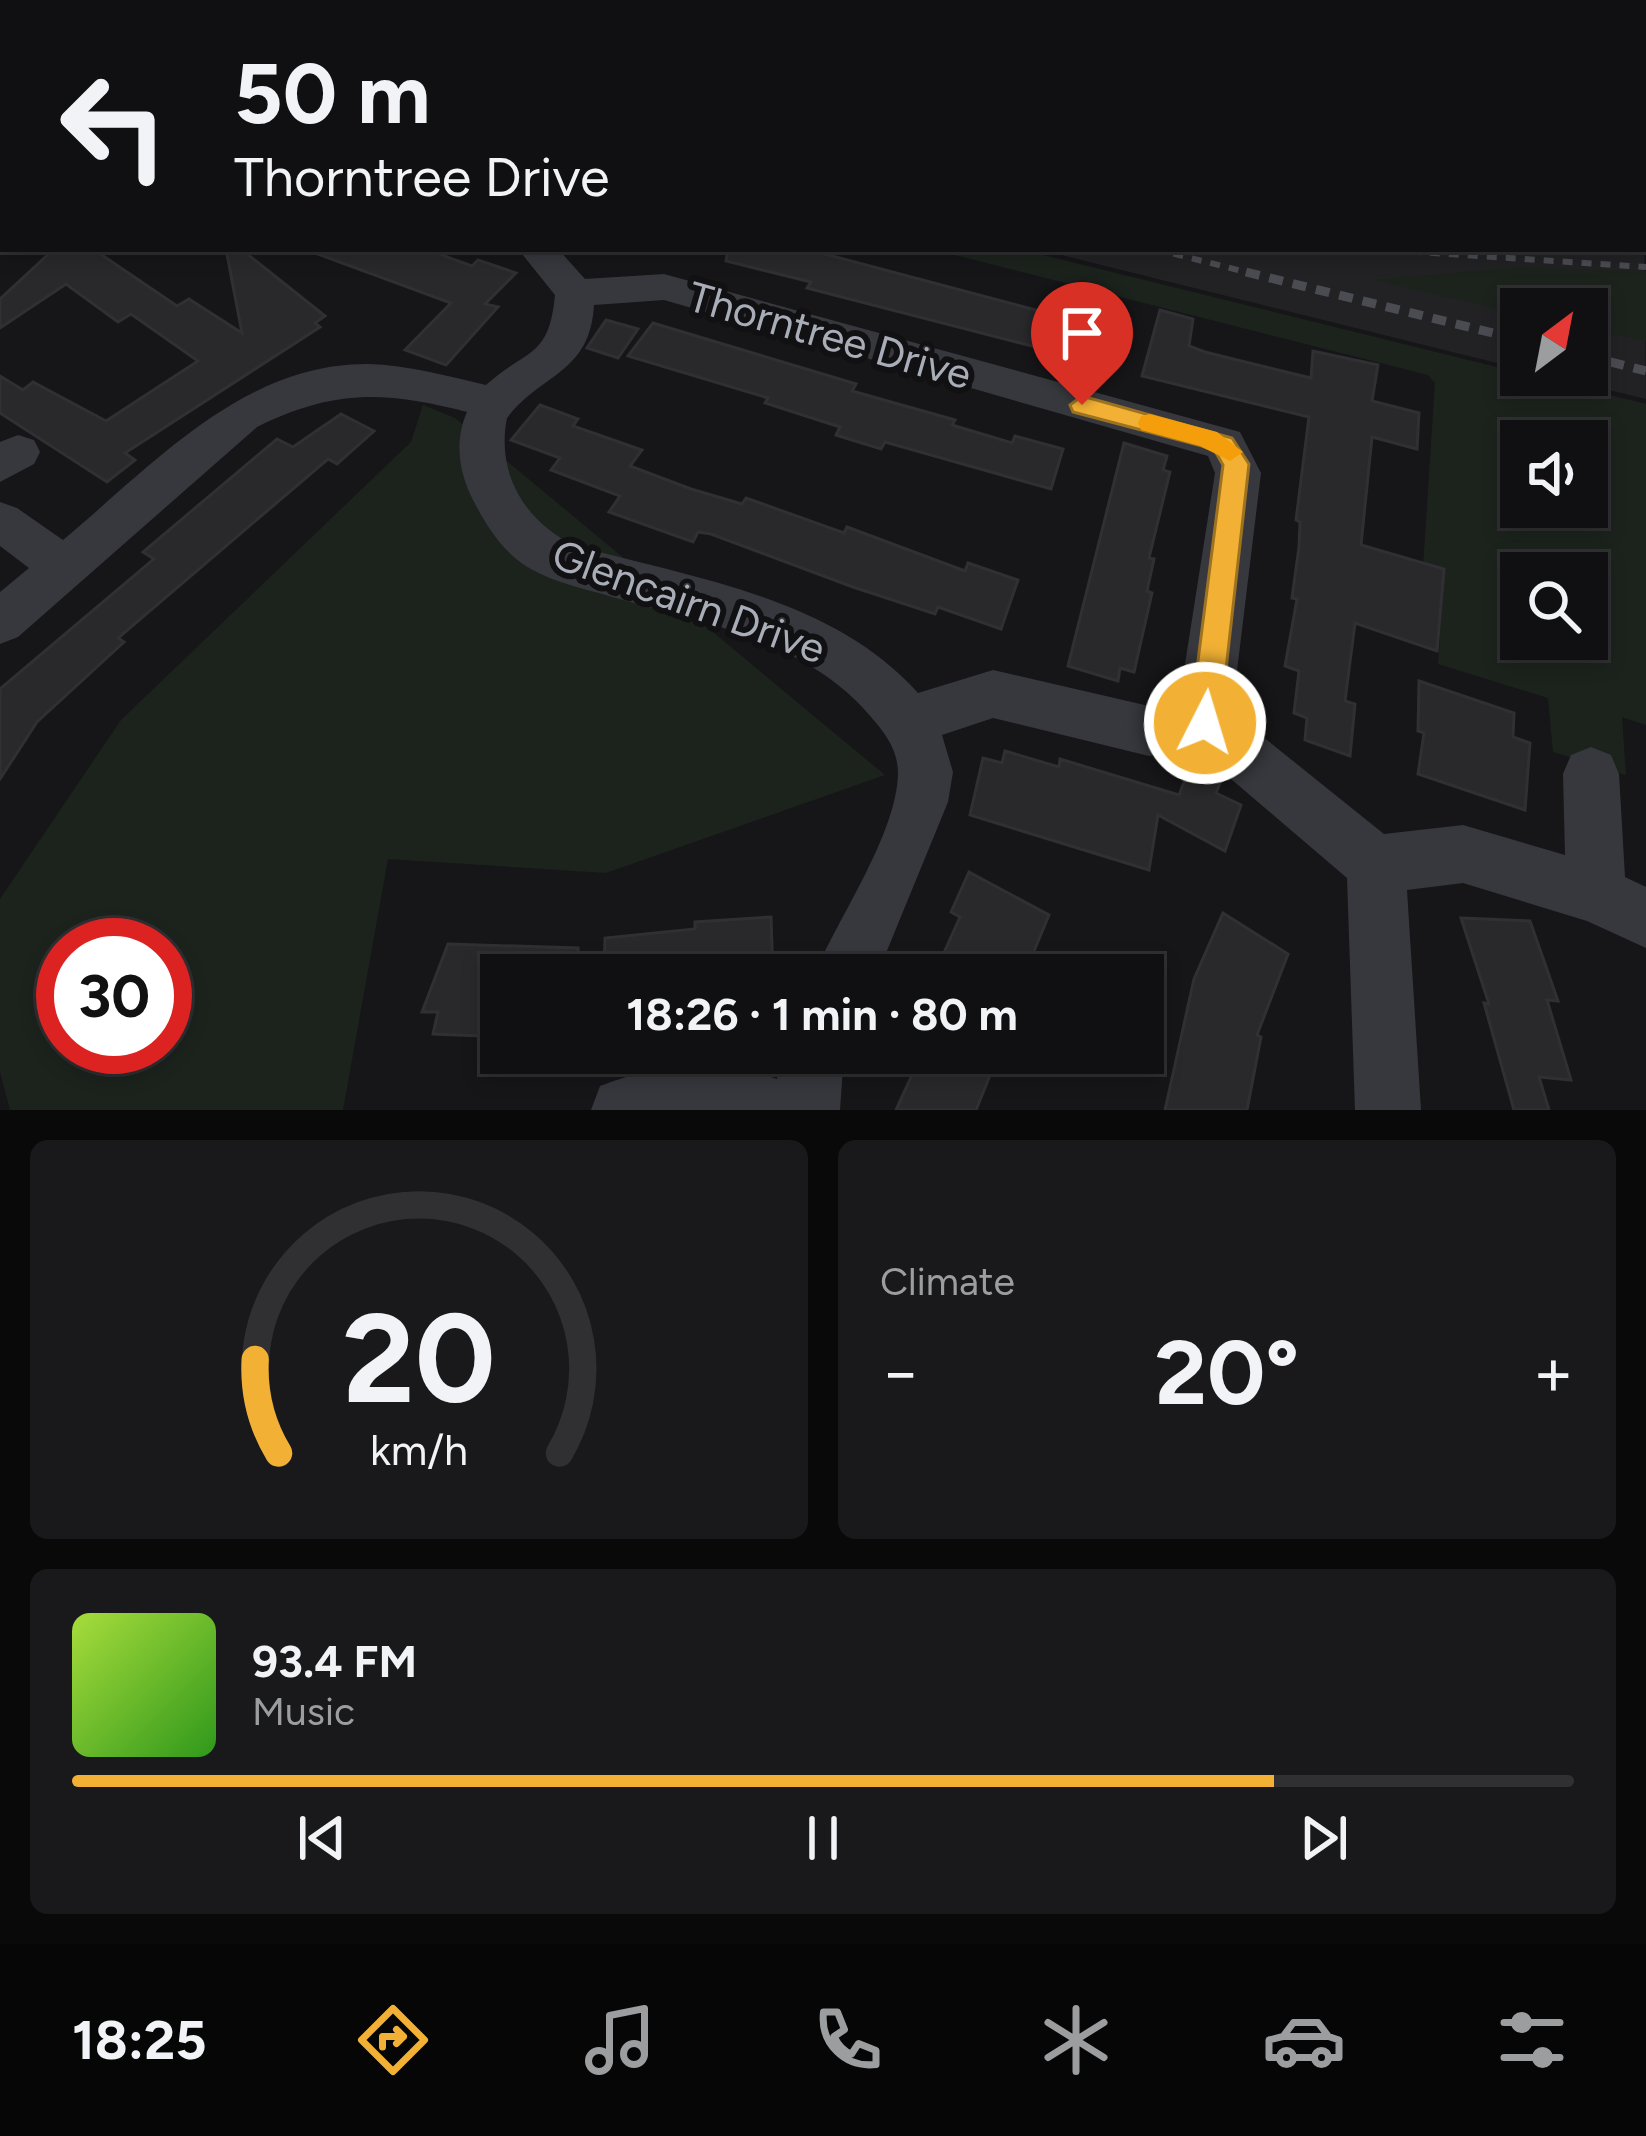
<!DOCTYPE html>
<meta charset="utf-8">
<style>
:root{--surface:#101012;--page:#19191b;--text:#f1f3f6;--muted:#9c9d9f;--line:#303032;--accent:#f2b134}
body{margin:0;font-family:Figtree,sans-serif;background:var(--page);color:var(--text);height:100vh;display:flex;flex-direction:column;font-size:45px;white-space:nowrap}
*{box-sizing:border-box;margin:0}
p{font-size:39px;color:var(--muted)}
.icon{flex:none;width:66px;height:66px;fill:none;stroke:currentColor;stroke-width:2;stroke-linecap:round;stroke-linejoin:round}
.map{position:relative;height:1110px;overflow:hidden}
.side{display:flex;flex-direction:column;gap:30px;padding:30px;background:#09090a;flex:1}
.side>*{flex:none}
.top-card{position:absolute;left:0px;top:0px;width:1647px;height:252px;box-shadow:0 6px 18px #0003,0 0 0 3px var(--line);background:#101012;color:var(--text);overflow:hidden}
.needle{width:78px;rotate:32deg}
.tools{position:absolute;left:1500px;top:288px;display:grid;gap:24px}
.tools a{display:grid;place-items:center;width:108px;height:108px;border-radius:0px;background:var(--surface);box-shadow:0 6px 18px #0003,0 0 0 3px var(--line);font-size:60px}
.speed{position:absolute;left:36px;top:918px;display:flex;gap:24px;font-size:60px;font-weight:700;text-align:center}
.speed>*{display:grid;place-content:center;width:156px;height:156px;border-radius:50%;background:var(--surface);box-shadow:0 6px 18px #0003,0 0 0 3px var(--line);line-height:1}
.speed .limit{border:18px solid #d22;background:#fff;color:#111}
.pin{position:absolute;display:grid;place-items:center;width:102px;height:102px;color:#fff;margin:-123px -51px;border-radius:50% 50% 50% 0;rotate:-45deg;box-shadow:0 0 12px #0007}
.pin .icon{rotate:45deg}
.me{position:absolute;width:132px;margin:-66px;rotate:5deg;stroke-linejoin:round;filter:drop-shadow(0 0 9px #0008)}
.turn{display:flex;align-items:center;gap:42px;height:252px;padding:0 36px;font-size:54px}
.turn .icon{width:156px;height:156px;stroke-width:2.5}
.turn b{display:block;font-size:84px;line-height:102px}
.big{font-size:90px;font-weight:700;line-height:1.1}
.side .widget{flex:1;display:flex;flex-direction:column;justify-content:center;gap:18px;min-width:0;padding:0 42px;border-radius:18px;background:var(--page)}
.side .dial{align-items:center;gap:0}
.dial svg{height:312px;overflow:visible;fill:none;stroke:var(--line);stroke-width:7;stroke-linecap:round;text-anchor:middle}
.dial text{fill:var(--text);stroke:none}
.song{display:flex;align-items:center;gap:36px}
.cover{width:144px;height:144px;border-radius:18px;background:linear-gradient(135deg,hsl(80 70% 55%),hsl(110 70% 35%))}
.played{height:12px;border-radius:6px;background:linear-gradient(90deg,var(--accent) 80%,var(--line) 80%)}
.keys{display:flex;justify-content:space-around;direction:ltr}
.heat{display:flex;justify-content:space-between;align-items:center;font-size:66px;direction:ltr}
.side .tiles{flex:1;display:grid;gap:30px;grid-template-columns:1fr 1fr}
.widget:last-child{grid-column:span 2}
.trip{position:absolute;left:480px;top:954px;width:684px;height:120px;border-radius:0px;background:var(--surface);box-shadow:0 6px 18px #0003,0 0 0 3px var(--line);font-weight:700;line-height:120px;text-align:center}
.tabs{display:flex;height:192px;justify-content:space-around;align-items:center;background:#060607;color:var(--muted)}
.tabs .icon{width:84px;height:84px}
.tabs .on{color:var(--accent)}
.tabs b{font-size:54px;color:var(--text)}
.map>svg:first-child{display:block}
.built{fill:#222225}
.green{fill:#1c231d;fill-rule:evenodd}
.building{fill:#29292c;stroke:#303034;stroke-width:3}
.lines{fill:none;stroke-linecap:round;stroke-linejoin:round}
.minor{fill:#37383d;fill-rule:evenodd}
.rail-far1{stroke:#4a4c52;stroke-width:6;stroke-dasharray:10 9;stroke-linecap:butt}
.rail{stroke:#4a4c52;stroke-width:9;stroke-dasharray:14 10;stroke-linecap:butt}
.route{fill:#f2b134;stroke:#9d7322;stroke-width:3}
.slow{fill:#f59e0b}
.labels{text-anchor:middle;stroke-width:12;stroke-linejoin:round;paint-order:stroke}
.street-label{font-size:42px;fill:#a8adb8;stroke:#111113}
</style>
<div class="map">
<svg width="1646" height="1110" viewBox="0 0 1646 1110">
<rect width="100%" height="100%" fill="#161618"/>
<polygon class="built" points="1644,230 1646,399 1547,375 1587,375 1587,309 1521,309 1521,369 1037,249 1644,249"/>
<g class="green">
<polygon points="312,0 1646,0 1646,9 1644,3"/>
<path d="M931,249H1019L1646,404V725L1622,717L1626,775L1553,752L1548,698L1438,664L1442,608L1421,598L1435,383L1428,375ZM1521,441H1587V507H1521ZM1521,573H1587V639H1521Z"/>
<polygon points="1518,267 1646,271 1646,341 1587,329 1587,309 1521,309 1521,315 1375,280"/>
<path d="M423,405L455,418L885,775L606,873L388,859L343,1110H10L0,1072V899L121,720L411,442ZM63,945H165V1047H63Z"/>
</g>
<g class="building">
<polygon points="54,249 93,249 177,306 189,299 242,333 226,249 241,249 325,316 315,323 320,327 125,453 135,460 107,482 0,413 0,376 23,390 33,382 106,421 198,361 131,314 118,322 66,284 0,328 0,299"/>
<polygon points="316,249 425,249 472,266 478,260 516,273 485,304 498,307 446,365 405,350 451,303 315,253"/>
<polygon points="728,249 806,249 1100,327 1090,361 807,288 811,282 726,261"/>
<polygon points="1160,310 1193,319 1189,346 1205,352 1311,378 1313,351 1378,365 1372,401 1419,413 1417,449 1372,437 1361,545 1444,569 1437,651 1355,623 1345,701 1355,704 1350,756 1305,740 1307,718 1294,713 1299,671 1285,666 1297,599 1292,598 1299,547 1300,522 1296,520 1309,417 1142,376"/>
<polygon points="606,320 638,329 618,358 587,348"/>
<polygon points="653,323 856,384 852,391 955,420 952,425 1012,443 1015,436 1063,449 1051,489 885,442 881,449 836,435 840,427 765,403 768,398 628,356"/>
<polygon points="540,405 578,419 573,426 642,450 630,466 691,489 742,504 746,498 844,533 847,527 965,571 968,563 1018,580 1001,629 938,607 935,614 853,587 711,534 698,532 693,542 609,512 620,496 551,470 560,458 511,440"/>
<polygon points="341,414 374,431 337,464 328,459 118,638 124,642 37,722 0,779 0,689 154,559 143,552 277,439 293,447"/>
<polygon points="1124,443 1167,456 1163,470 1170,472 1149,558 1154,559 1147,591 1152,593 1134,672 1120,668 1118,681 1068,666"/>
<polygon points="1419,681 1514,713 1513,737 1530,743 1525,810 1418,774 1424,733 1418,731"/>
<polygon points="1005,751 1059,767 1060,759 1179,795 1191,765 1221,781 1216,793 1241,805 1225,851 1158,815 1149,870 970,815 983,758 1002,763"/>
<polygon points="969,872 1049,915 1024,975 934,975 960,917 951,912"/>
<polygon points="1223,913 1288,954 1257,1035 1261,1037 1247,1110 1165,1110 1194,979"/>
<polygon points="771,917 773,975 734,975 734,971 604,975 605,938 695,929 695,922"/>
<polygon points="1461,918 1530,921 1558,1001 1547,1000 1571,1080 1539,1077 1549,1110 1514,1110 1484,1003 1489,1004"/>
<polygon points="448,944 578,948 578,975 501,975 501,1012 487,1011 482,1036 433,1034 438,1012 422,1012"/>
<polygon points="922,1053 999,1053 976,1110 896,1110"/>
</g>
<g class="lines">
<g class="minor">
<polygon points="135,0 168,0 133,3"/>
<rect x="0" y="23" width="3" height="18"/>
<polygon points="3,84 3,105 0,106 0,85"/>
<path d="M518,249H558L585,279L664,274L1240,432L1261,473L1232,712L1384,834L1463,825L1565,855L1563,774L1571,755L1591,747L1611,755L1619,774L1625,877L1646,887V948L1587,921L1463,883L1407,890L1421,1110H1355L1347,878L1196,749L1149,756L993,718L942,735L953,772L948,802L877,975H814C838,918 897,834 898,773C898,750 885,733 871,717C807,640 700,622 609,596C583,588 555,583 531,569C504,554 487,527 473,500C459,473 454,441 467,412C384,391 335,389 257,427L18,637L0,644V592L29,568L0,546V502L17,508L63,540C152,466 243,363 368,364C408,365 447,376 486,385C527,348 549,359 555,295ZM664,300L1208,456L1215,473L1179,702L1149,706L993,670L918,693C832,597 692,578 573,545C524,520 496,473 507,418C541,373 590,374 594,305Z"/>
<polygon points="18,435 34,440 40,452 34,464 0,482 0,442"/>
<path d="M780,1053H844L840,1110H591L600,1086C657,1063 718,1058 777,1079Z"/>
</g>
<g class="rail-far1">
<polyline points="175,0 187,3"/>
<polyline points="212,0 223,3"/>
<polyline points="1155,249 1258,275"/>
<polyline points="1373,249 1646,267"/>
</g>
<g class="rail">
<polyline points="1246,272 1521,340"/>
<polyline points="1587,356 1646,371"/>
</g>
</g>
<polygon class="route" points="1082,396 1232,438 1249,464 1220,723 1216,733 1205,737 1194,733 1190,723 1223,465 1215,451 1202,446 1073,412 1070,405"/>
<polygon class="slow" points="1150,414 1217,432 1243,452 1230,461 1200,446 1141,430 1138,423 1141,416"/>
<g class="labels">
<g class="street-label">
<text transform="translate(830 335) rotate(16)" y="15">Thorntree Drive</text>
<text transform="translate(689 601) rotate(20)" y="15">Glencairn Drive</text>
</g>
</g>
</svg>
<div class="tools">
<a><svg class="needle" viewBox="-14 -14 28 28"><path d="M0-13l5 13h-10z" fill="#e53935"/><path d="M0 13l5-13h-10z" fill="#9c9d9f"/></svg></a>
<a><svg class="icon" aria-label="sound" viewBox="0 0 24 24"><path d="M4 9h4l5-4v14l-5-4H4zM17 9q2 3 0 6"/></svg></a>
<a><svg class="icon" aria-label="search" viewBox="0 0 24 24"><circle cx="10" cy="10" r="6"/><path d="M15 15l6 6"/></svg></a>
</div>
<div class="speed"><div class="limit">30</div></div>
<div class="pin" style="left:1082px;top:405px;background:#d93025"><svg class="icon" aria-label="arrive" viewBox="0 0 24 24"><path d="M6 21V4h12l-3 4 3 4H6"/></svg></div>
<svg class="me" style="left:1205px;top:723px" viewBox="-20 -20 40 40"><circle r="17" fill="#f2b134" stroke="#fff" stroke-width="3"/><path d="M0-11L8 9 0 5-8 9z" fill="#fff"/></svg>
<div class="trip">18:26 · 1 min · 80 m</div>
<div class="top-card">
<div class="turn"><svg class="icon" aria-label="left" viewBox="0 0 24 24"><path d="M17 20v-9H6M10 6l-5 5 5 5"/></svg><div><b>50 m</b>Thorntree Drive</div></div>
</div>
</div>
<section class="side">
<div class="tiles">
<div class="widget dial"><svg viewBox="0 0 100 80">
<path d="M14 69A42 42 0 1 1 86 69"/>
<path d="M14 69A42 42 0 0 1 8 45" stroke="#f2b134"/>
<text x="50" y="56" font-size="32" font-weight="700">20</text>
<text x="50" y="72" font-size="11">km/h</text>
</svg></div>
<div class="widget"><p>Climate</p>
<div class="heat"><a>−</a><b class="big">20°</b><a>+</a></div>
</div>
<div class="widget">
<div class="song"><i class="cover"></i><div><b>93.4 FM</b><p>Music</p></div></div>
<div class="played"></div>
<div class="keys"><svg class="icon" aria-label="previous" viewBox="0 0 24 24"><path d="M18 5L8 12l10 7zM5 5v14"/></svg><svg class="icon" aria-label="pause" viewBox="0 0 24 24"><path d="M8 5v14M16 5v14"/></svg><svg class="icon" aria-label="next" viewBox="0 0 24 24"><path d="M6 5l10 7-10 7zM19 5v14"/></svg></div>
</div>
</div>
</section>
<nav class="tabs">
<b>18:25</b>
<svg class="icon on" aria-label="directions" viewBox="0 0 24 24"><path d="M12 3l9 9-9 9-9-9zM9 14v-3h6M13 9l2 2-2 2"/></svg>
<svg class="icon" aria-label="music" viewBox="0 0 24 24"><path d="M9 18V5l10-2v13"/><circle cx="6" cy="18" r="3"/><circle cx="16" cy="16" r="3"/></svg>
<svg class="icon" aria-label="phone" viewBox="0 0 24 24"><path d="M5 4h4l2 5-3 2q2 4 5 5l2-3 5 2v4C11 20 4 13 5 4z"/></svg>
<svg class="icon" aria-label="climate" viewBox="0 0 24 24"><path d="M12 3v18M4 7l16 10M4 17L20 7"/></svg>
<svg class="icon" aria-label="car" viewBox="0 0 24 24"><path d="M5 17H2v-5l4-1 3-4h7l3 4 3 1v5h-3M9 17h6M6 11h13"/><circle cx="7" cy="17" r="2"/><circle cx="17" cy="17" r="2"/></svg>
<svg class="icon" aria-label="filters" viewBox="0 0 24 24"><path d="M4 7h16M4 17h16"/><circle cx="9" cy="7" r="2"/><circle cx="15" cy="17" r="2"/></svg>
</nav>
